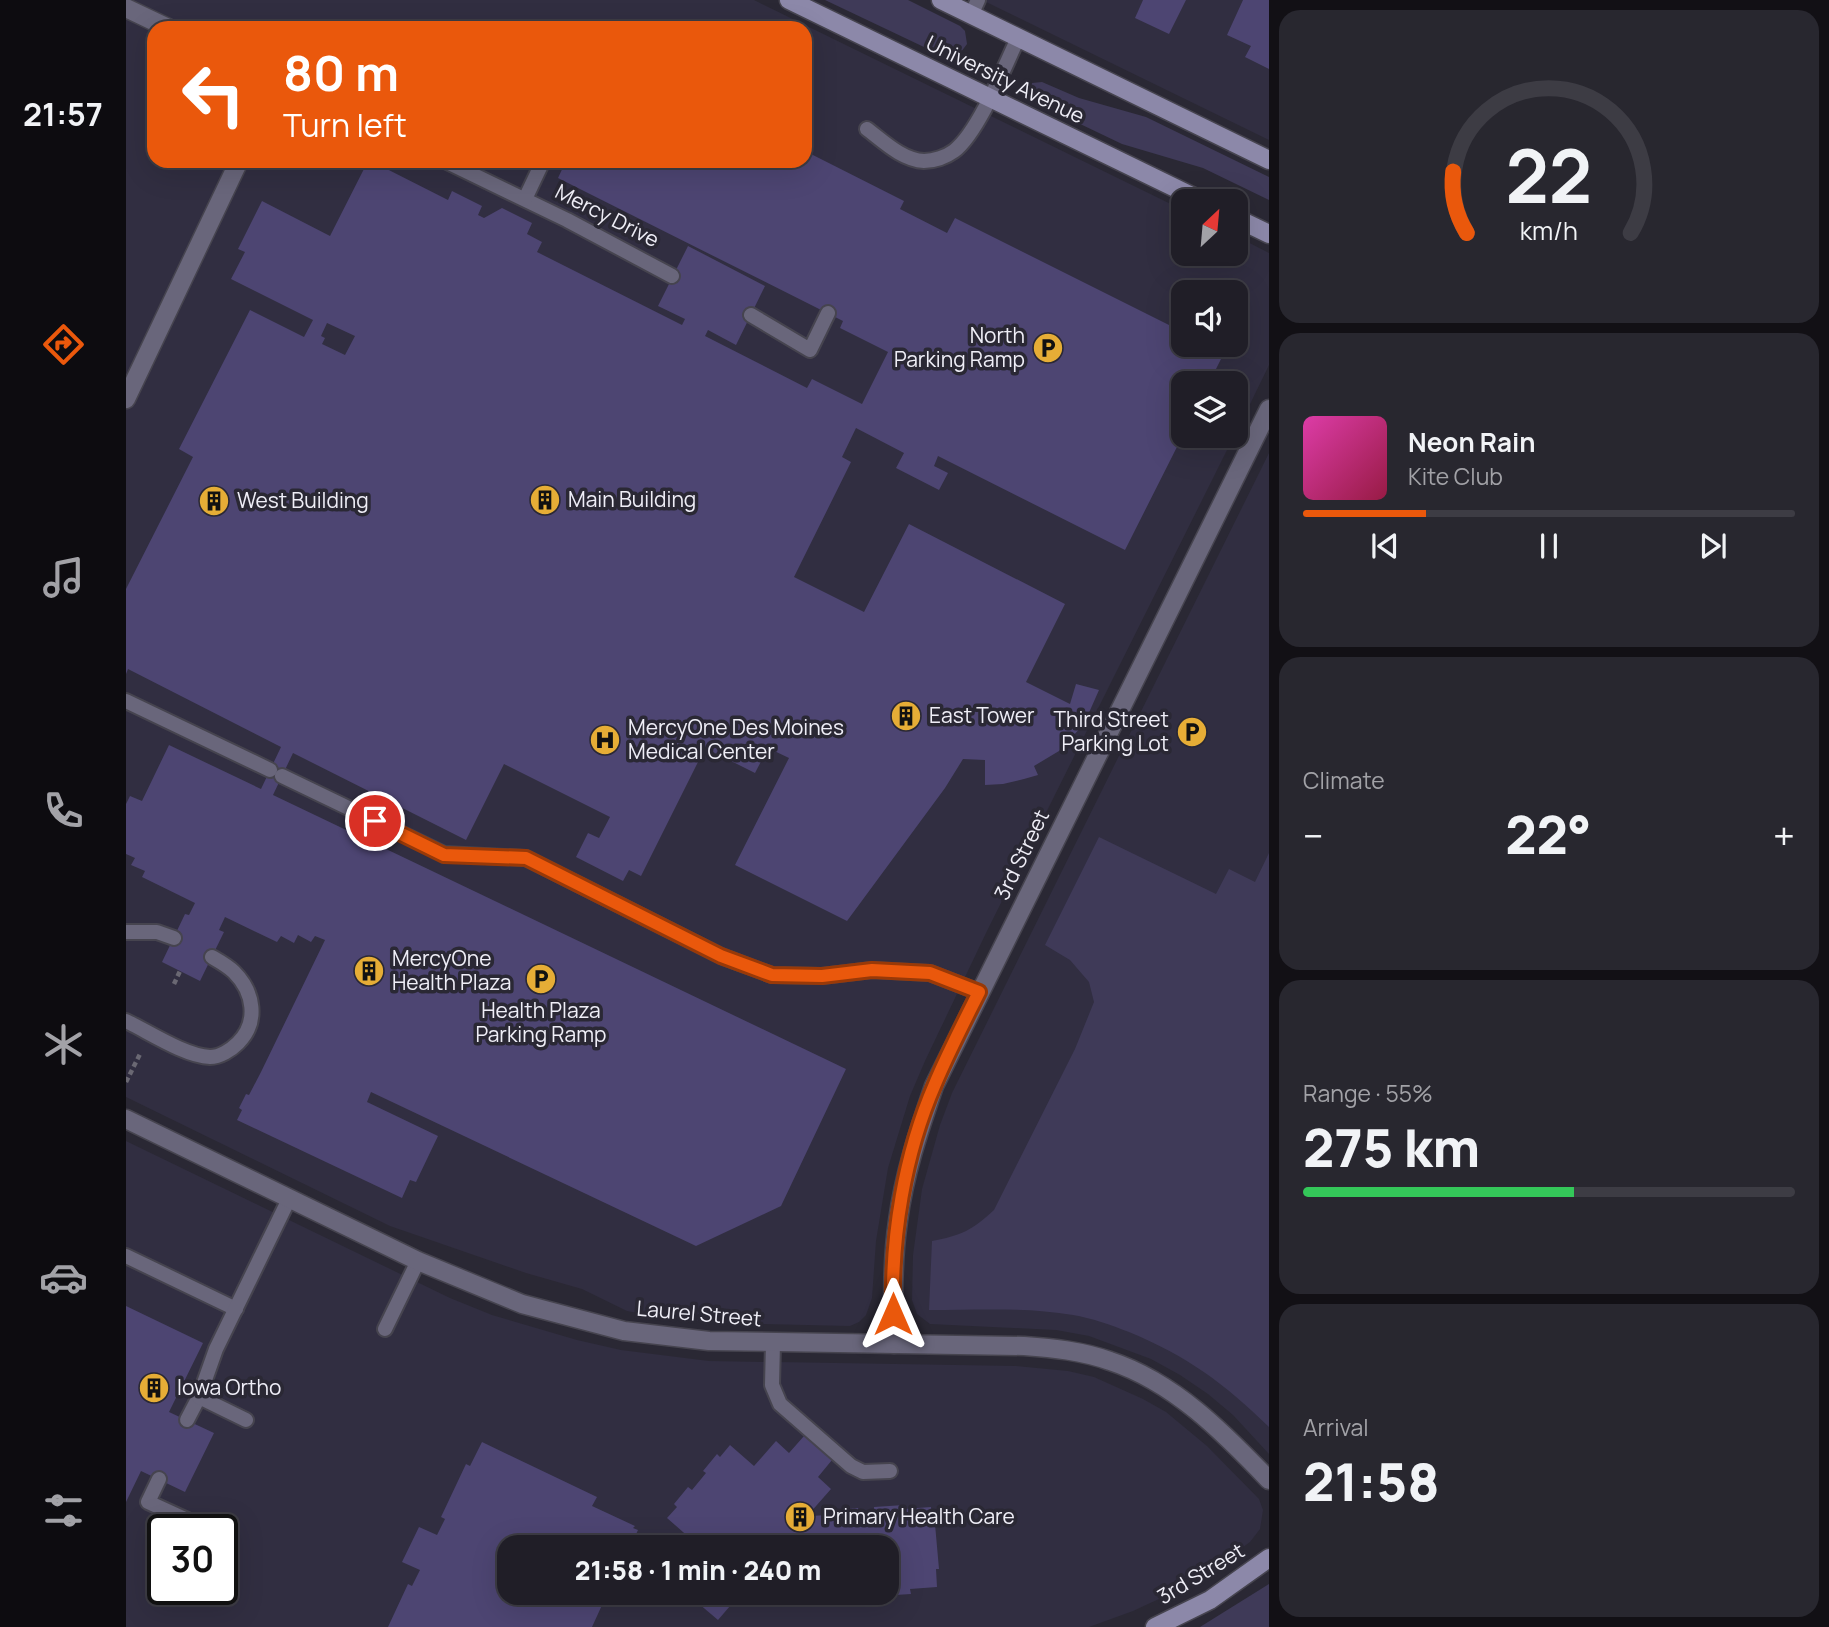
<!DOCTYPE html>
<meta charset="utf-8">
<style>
:root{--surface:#201e27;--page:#28272f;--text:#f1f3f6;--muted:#a2a2a7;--line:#3d3c44;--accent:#ea580c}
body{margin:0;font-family:Manrope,sans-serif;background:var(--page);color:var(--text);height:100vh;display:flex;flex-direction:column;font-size:26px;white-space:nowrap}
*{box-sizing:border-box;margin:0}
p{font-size:23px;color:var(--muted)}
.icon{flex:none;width:38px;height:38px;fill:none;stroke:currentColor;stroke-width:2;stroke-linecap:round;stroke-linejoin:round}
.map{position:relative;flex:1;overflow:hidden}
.details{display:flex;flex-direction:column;gap:10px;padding:10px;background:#121015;width:560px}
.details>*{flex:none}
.top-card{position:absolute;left:21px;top:21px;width:665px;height:147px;border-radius:21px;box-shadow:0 7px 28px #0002,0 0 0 2px var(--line);background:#ea580c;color:#fff;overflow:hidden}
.needle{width:46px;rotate:26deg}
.fabs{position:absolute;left:1045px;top:189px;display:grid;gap:14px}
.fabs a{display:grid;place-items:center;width:77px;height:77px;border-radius:14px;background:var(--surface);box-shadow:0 7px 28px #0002,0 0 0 2px var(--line);font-size:35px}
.speed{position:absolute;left:21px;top:1514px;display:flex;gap:14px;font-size:35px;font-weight:700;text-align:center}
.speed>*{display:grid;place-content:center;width:91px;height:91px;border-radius:50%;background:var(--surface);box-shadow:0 7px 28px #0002,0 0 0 2px var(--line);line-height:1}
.speed .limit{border:4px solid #111;border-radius:10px;background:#fff;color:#111}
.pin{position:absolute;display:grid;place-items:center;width:60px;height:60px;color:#fff;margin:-30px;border:4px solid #fff;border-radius:50%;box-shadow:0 2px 7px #0007}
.me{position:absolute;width:77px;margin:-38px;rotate:0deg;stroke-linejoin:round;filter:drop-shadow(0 0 5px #0008)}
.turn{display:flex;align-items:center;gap:24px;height:147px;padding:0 21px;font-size:32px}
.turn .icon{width:91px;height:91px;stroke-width:2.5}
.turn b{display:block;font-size:49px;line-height:60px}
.big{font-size:52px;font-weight:800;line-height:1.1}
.details .widget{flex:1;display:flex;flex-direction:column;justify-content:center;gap:10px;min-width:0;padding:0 24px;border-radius:21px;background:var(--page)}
.details .dial{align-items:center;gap:0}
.dial svg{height:182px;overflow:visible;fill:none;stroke:var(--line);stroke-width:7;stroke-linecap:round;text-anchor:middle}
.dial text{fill:var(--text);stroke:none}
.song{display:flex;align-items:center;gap:21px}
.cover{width:84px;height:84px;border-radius:10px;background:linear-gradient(135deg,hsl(320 70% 55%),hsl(340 70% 35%))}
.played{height:7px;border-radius:4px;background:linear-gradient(90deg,var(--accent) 25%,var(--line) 25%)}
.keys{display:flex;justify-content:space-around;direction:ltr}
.heat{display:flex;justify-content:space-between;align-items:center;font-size:38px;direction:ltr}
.charge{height:10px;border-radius:5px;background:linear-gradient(90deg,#34c759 55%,var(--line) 0)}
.trip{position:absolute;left:371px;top:1535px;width:402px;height:70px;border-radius:21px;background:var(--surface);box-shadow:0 7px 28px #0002,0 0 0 2px var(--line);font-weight:800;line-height:70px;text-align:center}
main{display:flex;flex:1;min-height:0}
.tab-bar{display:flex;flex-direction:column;width:126px;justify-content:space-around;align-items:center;background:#0d0c10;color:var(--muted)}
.tab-bar .icon{width:49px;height:49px}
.tab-bar .active{color:var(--accent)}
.tab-bar b{font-size:32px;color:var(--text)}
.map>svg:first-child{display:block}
.built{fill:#312e41;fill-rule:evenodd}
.green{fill:#3f3a58}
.building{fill:#4d4572;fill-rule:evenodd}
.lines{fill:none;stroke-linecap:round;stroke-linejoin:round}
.service-casing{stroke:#46444f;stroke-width:18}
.minor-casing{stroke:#46444f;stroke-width:21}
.secondary-casing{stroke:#46444f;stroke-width:21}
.path{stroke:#6a6873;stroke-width:4.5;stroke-dasharray:5 3.5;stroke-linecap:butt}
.service{stroke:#69667b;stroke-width:14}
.minor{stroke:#69667b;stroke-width:18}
.secondary{stroke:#8c88a9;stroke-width:18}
.route-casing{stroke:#983908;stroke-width:18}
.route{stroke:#ea580c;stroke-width:12}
.labels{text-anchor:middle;stroke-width:7;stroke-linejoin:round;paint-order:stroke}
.street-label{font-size:21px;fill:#efeef7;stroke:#2a2834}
.poi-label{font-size:21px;fill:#efeef7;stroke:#2a2834;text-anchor:start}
</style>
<main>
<nav class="tab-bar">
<b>21:57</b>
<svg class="icon active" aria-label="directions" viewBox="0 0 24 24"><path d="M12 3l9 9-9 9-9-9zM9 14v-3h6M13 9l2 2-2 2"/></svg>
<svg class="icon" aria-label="music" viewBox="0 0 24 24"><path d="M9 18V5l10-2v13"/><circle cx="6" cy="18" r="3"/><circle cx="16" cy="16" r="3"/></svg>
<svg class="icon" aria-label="phone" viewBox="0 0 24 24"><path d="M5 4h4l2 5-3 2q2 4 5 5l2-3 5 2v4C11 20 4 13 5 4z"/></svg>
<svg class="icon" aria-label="climate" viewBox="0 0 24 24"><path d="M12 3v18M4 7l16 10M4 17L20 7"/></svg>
<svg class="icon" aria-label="car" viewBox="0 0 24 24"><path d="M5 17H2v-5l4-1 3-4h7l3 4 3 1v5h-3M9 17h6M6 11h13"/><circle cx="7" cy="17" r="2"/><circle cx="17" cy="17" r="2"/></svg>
<svg class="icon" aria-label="filters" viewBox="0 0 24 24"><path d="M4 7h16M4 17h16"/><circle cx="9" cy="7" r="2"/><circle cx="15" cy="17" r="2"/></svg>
</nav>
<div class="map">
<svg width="1143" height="1627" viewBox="0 0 1143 1627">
<rect width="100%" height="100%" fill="#2a2834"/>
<g class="built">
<path d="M0,0H628L1057,210V254H1110V236L1143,253V365L1110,433V383H1057V436H1108L860,933L799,1061L784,1096L762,1168L750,1241L746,1298L740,1315L733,1322L724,1326L593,1323L528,1316L501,1311L456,1289L400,1273L264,1226L0,1097ZM28,28H679V161H28ZM1057,292H1110V345H1057Z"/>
<polygon points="856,0 1143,0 1143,140"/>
<polygon points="1143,453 1143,1454 1107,1415 1082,1394 1054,1375 1025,1359 963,1336 930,1330 804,1324 791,1314 786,1300 787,1255 796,1189 814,1125 826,1093"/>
<path d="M0,1141L324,1298L366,1315L451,1340L495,1350L583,1361L890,1366L942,1371L968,1377L1017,1399L1040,1412L1081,1446L1133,1499L1137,1510L1134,1529L1124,1542L1087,1569L1048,1592L1007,1611L963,1627H0ZM37,1530H96V1589H37ZM383,1547H761V1592H383Z"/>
</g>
<g class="green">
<polygon points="699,0 782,0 834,26 839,31 841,44 832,56 819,57"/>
<polygon points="916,82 953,98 1020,117 1143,177 1143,200 1077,168 996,144 904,100 901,92 906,83"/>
<path d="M973,837L1090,894L1103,869L1129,882L1143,853V1427C1098,1383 1061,1356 1003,1332C985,1325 965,1318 947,1315C900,1307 850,1310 803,1310L806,1241C834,1236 847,1230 868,1210L949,1049L968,1002L963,982L944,960L919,945Z"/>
<polygon points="1143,1584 1143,1627 1074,1627"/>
</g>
<g class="building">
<polygon points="1017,0 1060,0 1043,34 1009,18"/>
<polygon points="1117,0 1143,0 1143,69 1119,57 1125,46 1101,35"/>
<path d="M679,151L778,201L774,209L821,233L829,218L1057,332V345H1081L1098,353L1083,383H1057V435L999,550L812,456L808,466L822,473L813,490L770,468L778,453L730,428L716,457L725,462L668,577L738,612L783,524L939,604L900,682L944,704L950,684L973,690L958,724L933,751L908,766L912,775L898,779L877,784L859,785V760L837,759L819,788L721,921L609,865L663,758L642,748L629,773L579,748L515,876L503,870L497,881L450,857L462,833L473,838L484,817L378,764L340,840L167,753L147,795L720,1069L655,1206L570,1246L245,1092L241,1102L312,1136L290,1182L284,1180L276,1198L111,1120L116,1110L113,1108L120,1094L123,1095L135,1072L199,940L189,936L185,942L172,935L168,943L155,936L151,942L99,917L93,930L98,932L74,981L36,962L59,914L63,915L69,903L16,877L19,871L5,865L9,858L0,854V804L4,796L16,801L43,745L135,789L155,747L2,669L0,674V589L67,457L53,449L124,310L178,337L187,320L105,279L119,252L112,249L136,201L204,236L242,161H245L322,200L326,191L356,206L352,215L358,218L376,208L406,223L401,234L416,242L411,252L556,325L559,319L532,306L562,246L639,286L610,345L582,330L579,336L681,388L686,379L736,404L762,352L714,328L717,321L432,178L440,161H679ZM201,323L229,336L219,355L196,344L199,338L195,336Z"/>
<polygon points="0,1306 77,1343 43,1412 88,1433 59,1492 15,1471 0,1502"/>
<polygon points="678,1436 706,1460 692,1477 705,1489 683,1514 685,1516 701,1515 701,1510 732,1508 733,1512 748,1511 748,1507 778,1505 778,1509 805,1507 806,1525 809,1524 813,1569 810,1569 811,1587 784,1589 785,1594 754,1596 754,1592 761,1592 761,1547 558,1547 565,1539 541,1518 551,1507 548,1504 562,1487 566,1490 580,1473 577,1471 591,1454 594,1457 604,1445 628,1466 650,1441 663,1453"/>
<polygon points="356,1442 471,1497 466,1506 509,1526 507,1528 512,1530 504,1547 383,1547 383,1592 482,1592 466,1627 262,1627 282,1584 286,1586 294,1570 276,1562 293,1527 311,1535 319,1519 315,1517 340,1464 344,1466"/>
<polygon points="559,1592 616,1592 592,1620"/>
<polygon points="628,1592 739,1592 739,1597 708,1599 708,1595 688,1596 688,1601 650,1603 650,1599 637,1600"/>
</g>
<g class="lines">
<g class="service-casing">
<g id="service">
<polyline points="845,15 852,0"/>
<path d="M741,129C757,141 776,160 798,161C808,161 820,157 828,151C852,133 879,66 892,38"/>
<polyline points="319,161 441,220 546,276"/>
<polyline points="399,199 417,161"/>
<polyline points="625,315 684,350 702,313"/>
<polyline points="0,701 144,770"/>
<polyline points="156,776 318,854 400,858 595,956 646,975 696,976 746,970 804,973 853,992"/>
<polyline points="0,932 31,932 48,938"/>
<path d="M0,1021C23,1032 59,1056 84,1057C94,1057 105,1050 112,1043C133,1022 128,992 108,972C102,966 93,961 86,957"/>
<polyline points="0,1256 110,1309"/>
<polyline points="259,1329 292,1261"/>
<polyline points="647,1343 646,1385 654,1404 725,1466 737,1472 764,1471"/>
<polyline points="61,1420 73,1397"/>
<polyline points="120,1420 73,1397 90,1349 163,1199"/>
<polyline points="33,1479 22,1502 70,1524"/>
</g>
</g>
<g class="minor-casing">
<g id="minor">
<polyline points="0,8 42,28"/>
<polyline points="0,399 113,161"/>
<path d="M0,1119L292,1261L396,1304L498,1331L583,1341L898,1346C927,1348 956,1351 984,1361C1048,1382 1097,1432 1143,1480"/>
<path d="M768,1344C767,1303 766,1262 772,1221C778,1174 793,1130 808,1086L1143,409"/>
</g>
</g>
<g class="secondary-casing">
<g id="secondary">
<polyline points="663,0 1076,201"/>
<polyline points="815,0 1143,160"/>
<polyline points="1110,218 1143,234"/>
<polyline points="1029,1627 1084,1600 1143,1558"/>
</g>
</g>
<g class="path">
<polyline points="48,984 54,971"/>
<polyline points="0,1082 15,1052"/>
</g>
<use href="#service" class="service"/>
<use href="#minor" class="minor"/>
<use href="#secondary" class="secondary"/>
</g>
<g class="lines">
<g class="route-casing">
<path id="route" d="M249,821L318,855L400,858L595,956L646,975L696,976L746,970L804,973L853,992C838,1022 822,1053 809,1084C778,1155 765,1237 767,1314"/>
</g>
<use href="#route" class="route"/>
</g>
<defs>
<g id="parking-disc" transform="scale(1.575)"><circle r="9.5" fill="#e6ad36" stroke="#2a2834"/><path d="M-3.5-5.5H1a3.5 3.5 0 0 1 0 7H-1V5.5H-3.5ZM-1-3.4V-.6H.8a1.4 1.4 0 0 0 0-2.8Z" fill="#111"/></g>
<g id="building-disc" transform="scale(1.575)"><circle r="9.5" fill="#e6ad36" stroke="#2a2834"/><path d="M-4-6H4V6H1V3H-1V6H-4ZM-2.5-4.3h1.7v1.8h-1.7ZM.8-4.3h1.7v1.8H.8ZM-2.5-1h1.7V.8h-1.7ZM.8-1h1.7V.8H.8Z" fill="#111"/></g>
<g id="hospital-disc" transform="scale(1.575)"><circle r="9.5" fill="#e6ad36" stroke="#2a2834"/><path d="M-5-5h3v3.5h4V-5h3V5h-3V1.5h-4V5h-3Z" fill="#111"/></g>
</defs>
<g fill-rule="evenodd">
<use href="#parking-disc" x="922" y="348"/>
<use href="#building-disc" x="419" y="500"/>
<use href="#building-disc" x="88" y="501"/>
<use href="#building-disc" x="780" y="716"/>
<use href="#parking-disc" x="1066" y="732"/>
<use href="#hospital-disc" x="479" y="740"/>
<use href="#building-disc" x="243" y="971"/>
<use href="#parking-disc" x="415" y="979"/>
<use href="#building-disc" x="28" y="1388"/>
<use href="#building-disc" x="674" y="1517"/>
</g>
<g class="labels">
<g class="street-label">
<text transform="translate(879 80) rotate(26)" y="7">University Avenue</text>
<text transform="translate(481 216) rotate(27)" y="7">Mercy Drive</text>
<text transform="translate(896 855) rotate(-64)" y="7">3rd Street</text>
<text transform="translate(573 1314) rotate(5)" y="7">Laurel Street</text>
<text transform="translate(1075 1574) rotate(-31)" y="7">3rd Street</text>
</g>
<g class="poi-label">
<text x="899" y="343" text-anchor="end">North<tspan x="899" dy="24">Parking Ramp</tspan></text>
<text x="442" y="507">Main Building</text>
<text x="111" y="508">West Building</text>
<text x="803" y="723">East Tower</text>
<text x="1043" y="727" text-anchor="end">Third Street<tspan x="1043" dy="24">Parking Lot</tspan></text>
<text x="502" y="735">MercyOne Des Moines<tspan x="502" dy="24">Medical Center</tspan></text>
<text x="266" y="966">MercyOne<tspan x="266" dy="24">Health Plaza</tspan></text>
<text x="415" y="1018" text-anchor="middle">Health Plaza<tspan x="415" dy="24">Parking Ramp</tspan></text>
<text x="51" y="1395">Iowa Ortho</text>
<text x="697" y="1524">Primary Health Care</text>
</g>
</g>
</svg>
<div class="fabs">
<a><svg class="needle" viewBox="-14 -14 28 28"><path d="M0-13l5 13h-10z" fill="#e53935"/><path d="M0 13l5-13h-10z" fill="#a2a2a7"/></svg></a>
<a><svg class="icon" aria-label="sound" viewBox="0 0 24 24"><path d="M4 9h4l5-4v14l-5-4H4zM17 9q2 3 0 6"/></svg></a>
<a><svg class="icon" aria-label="layers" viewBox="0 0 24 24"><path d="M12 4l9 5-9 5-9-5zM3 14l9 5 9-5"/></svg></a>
</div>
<div class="speed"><div class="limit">30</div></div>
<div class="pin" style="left:249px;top:821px;background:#d93025"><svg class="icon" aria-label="arrive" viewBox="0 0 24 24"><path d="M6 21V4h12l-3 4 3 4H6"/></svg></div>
<svg class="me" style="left:767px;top:1314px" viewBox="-20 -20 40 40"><path d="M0-17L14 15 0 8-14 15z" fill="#ea580c" stroke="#fff" stroke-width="4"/></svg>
<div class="trip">21:58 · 1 min · 240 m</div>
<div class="top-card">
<div class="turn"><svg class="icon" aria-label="left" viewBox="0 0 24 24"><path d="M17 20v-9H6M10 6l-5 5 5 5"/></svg><div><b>80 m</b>Turn left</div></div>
</div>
</div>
<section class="details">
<div class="widget dial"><svg viewBox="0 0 100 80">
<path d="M14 69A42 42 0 1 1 86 69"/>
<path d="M14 69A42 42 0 0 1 8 42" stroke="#ea580c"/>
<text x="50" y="56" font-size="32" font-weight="700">22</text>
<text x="50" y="72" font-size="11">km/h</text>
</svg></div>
<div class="widget">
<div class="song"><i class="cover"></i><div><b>Neon Rain</b><p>Kite Club</p></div></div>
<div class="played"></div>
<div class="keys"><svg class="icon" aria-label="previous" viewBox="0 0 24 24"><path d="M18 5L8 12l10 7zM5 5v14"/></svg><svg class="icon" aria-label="pause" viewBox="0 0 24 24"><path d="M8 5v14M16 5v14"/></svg><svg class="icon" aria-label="next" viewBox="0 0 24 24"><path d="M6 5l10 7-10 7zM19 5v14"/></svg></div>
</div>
<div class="widget"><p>Climate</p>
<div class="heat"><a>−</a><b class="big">22°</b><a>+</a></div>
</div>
<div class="widget"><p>Range · 55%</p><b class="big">275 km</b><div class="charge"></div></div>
<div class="widget"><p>Arrival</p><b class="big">21:58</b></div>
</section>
</main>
